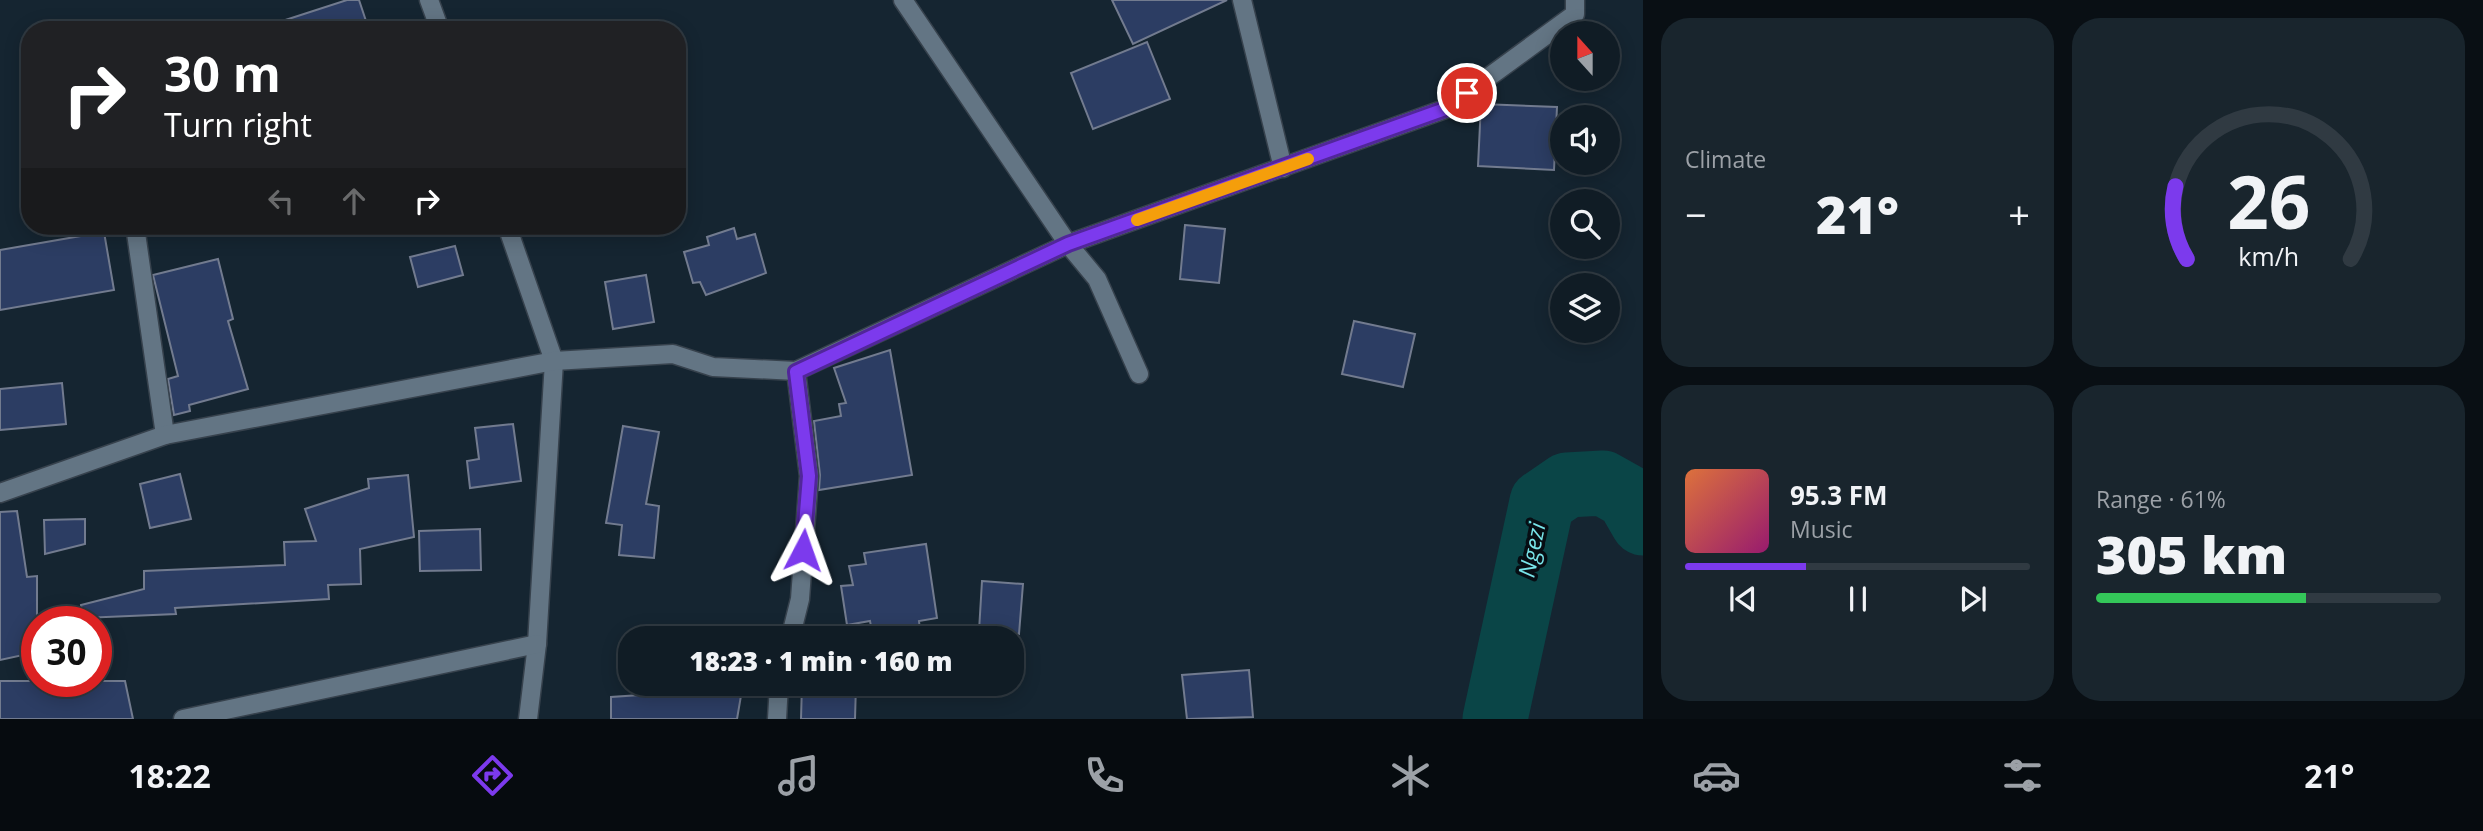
<!DOCTYPE html>
<meta charset="utf-8">
<style>
:root{--surface:#101c25;--page:#19252d;--text:#f1f3f6;--muted:#9ca1a7;--line:#303a42;--accent:#7c3aed}
body{margin:0;font-family:"Open Sans",sans-serif;background:var(--page);color:var(--text);height:100vh;display:flex;flex-direction:column;font-size:26px;white-space:nowrap}
*{box-sizing:border-box;margin:0}
p{font-size:23px;color:var(--muted)}
.icon{flex:none;width:38px;height:38px;fill:none;stroke:currentColor;stroke-width:2;stroke-linecap:round;stroke-linejoin:round}
.map{position:relative;flex:1;overflow:hidden}
.drawer{display:flex;flex-direction:column;gap:18px;padding:18px;background:#090f14;width:840px}
.drawer>*{flex:none}
.banner{position:absolute;left:21px;top:21px;width:665px;height:214px;border-radius:28px;box-shadow:0 4px 18px #0003,0 0 0 2px var(--line);background:#202124;color:#fff;overflow:hidden}
.needle{width:46px;rotate:339deg}
.controls{position:absolute;left:1550px;top:21px;display:grid;gap:14px}
.controls a{display:grid;place-items:center;width:70px;height:70px;border-radius:50%;background:var(--surface);box-shadow:0 4px 18px #0003,0 0 0 2px var(--line);font-size:35px}
.speed{position:absolute;left:21px;top:606px;display:flex;gap:14px;font-size:35px;font-weight:700;text-align:center}
.speed>*{display:grid;place-content:center;width:91px;height:91px;border-radius:50%;background:var(--surface);box-shadow:0 4px 18px #0003,0 0 0 2px var(--line);line-height:1}
.speed .limit{border:10px solid #d22;background:#fff;color:#111}
.pin{position:absolute;display:grid;place-items:center;width:60px;height:60px;color:#fff;margin:-30px;border:4px solid #fff;border-radius:50%;box-shadow:0 2px 7px #0007}
.me{position:absolute;width:77px;margin:-38px;rotate:4deg;stroke-linejoin:round;filter:drop-shadow(0 0 5px #0008)}
.turn{display:flex;align-items:center;gap:24px;height:147px;padding:0 28px;font-size:32px}
.turn .icon{width:91px;height:91px;stroke-width:2.5}
.turn b{display:block;font-size:49px;line-height:60px}
.lanes{display:flex;align-items:center;height:66px;padding:0 28px;background:#0003;justify-content:center;gap:35px;direction:ltr}
.lanes .off{opacity:.35}
.big{font-size:52px;font-weight:800;line-height:1.1}
.drawer .tile{flex:1;display:flex;flex-direction:column;justify-content:center;gap:10px;min-width:0;padding:0 24px;border-radius:28px;background:var(--page)}
.drawer .dial{align-items:center;gap:0}
.dial svg{height:182px;overflow:visible;fill:none;stroke:var(--line);stroke-width:7;stroke-linecap:round;text-anchor:middle}
.dial text{fill:var(--text);stroke:none}
.song{display:flex;align-items:center;gap:21px}
.cover{width:84px;height:84px;border-radius:10px;background:linear-gradient(135deg,hsl(20 70% 55%),hsl(320 70% 35%))}
.played{height:7px;border-radius:4px;background:linear-gradient(90deg,var(--accent) 35%,var(--line) 35%)}
.keys{display:flex;justify-content:space-around;direction:ltr}
.heat{display:flex;justify-content:space-between;align-items:center;font-size:38px;direction:ltr}
.charge{height:10px;border-radius:5px;background:linear-gradient(90deg,#34c759 61%,var(--line) 0)}
.drawer .tiles{flex:1;display:grid;gap:18px;grid-template-columns:repeat(2,1fr)}
.trip{position:absolute;left:618px;top:626px;width:406px;height:70px;border-radius:28px;background:var(--surface);box-shadow:0 4px 18px #0003,0 0 0 2px var(--line);font-weight:800;line-height:70px;text-align:center}
.tabs{display:flex;height:112px;justify-content:space-around;align-items:center;background:#060b0f;color:var(--muted)}
.tabs .icon{width:49px;height:49px}
.tabs .active{color:var(--accent)}
.tabs b{font-size:32px;color:var(--text)}
main{display:flex;flex:1;min-height:0}
.map>svg:first-child{display:block}
.lines{fill:none;stroke-linecap:round;stroke-linejoin:round}
.river{stroke:#0a4547;stroke-width:65}
.building{fill:#2c3d63;stroke:#727b8f;stroke-width:2}
.service-casing{stroke:#37424d;stroke-width:21}
.minor-casing{stroke:#37424d;stroke-width:21}
.service{stroke:#637584;stroke-width:18}
.minor{stroke:#637584;stroke-width:18}
.route-casing{stroke:#51269a;stroke-width:18}
.route{stroke:#7c3aed;stroke-width:12}
.slow{stroke:#f59e0b;stroke-width:12}
.labels{text-anchor:middle;stroke-width:7;stroke-linejoin:round;paint-order:stroke}
.water-label{font-size:23px;font-style:italic;fill:#79e5ea;stroke:#070d13}
</style>
<main>
<div class="map">
<svg width="1643" height="719" viewBox="0 0 1643 719">
<rect width="100%" height="100%" fill="#152531"/>
<g class="lines">
<polyline class="river" points="1495,719 1542,502 1567,485 1603,483 1628,497 1643,523"/>
</g>
<g class="building">
<polygon points="347,0 359,0 369,30 274,30 273,24"/>
<polygon points="1112,0 1227,0 1133,44"/>
<polygon points="1147,42 1170,99 1093,129 1071,73"/>
<polygon points="1481,104 1557,107 1554,170 1478,166"/>
<polygon points="1185,225 1225,229 1219,283 1180,279"/>
<polygon points="734,228 737,239 755,234 766,273 706,295 700,282 693,283 684,252 709,245 707,237"/>
<polygon points="104,232 114,290 0,310 0,250"/>
<polygon points="455,246 463,275 418,287 410,257"/>
<polygon points="218,259 233,319 228,321 248,389 189,405 190,411 174,415 168,379 178,376 153,275"/>
<polygon points="646,275 654,322 613,329 605,282"/>
<polygon points="1354,321 1415,334 1403,387 1342,374"/>
<polygon points="890,350 912,475 819,490 820,475 814,421 841,416 839,404 846,403 834,368"/>
<polygon points="62,383 66,424 0,430 0,389"/>
<polygon points="513,424 521,481 470,488 467,461 479,459 475,428"/>
<polygon points="623,426 659,432 646,504 659,506 654,558 619,555 622,525 606,523"/>
<polygon points="180,474 191,519 150,528 140,484"/>
<polygon points="408,475 414,537 360,549 361,584 328,585 329,599 175,608 176,614 83,618 81,605 144,589 144,571 285,565 284,542 316,541 305,509 369,488 368,479"/>
<polygon points="17,511 27,577 37,576 37,652 0,660 0,512"/>
<polygon points="85,519 85,544 45,554 44,520"/>
<polygon points="480,529 481,570 420,571 419,531"/>
<polygon points="926,544 937,618 919,621 920,630 873,637 870,621 847,625 841,586 853,585 849,566 866,564 864,553"/>
<polygon points="982,581 1023,584 1019,634 979,631"/>
<polygon points="1249,670 1253,717 1187,719 1182,675"/>
<polygon points="0,681 125,681 133,719 0,719"/>
<polygon points="671,684 743,684 737,719 611,719 611,697 670,693"/>
<polygon points="802,684 856,684 855,719 801,719"/>
</g>
<g class="lines">
<g class="service-casing">
<polyline id="service" points="1445,109 1575,14 1575,0"/>
</g>
<g class="minor-casing">
<g id="minor">
<polyline points="429,0 440,30"/>
<polyline points="903,0 1068,244 1097,279 1139,374"/>
<polyline points="1242,0 1283,168"/>
<polyline points="135,226 165,435"/>
<polyline points="507,226 554,361 537,644 528,719"/>
<polyline points="0,493 165,435 554,361 673,354 713,367 796,371 1068,244 1445,109"/>
<polyline points="790,639 800,599 809,476 796,371"/>
<polyline points="183,719 537,644"/>
<polyline points="777,719 779,684"/>
</g>
</g>
<use href="#service" class="service"/>
<use href="#minor" class="minor"/>
</g>
<g class="lines">
<g class="route-casing">
<polyline id="route" points="803,550 809,476 796,372 1068,244 1445,109 1467,93"/>
</g>
<use href="#route" class="route"/>
<polyline class="slow" points="1137,220 1308,159"/>
</g>
<g class="labels">
<g class="water-label">
<text transform="translate(1532 550) rotate(-78)" y="8">Ngezi</text>
</g>
</g>
</svg>
<div class="controls">
<a><svg class="needle" viewBox="-14 -14 28 28"><path d="M0-13l5 13h-10z" fill="#e53935"/><path d="M0 13l5-13h-10z" fill="#9ca1a7"/></svg></a>
<a><svg class="icon" aria-label="sound" viewBox="0 0 24 24"><path d="M4 9h4l5-4v14l-5-4H4zM17 9q2 3 0 6"/></svg></a>
<a><svg class="icon" aria-label="search" viewBox="0 0 24 24"><circle cx="10" cy="10" r="6"/><path d="M15 15l6 6"/></svg></a>
<a><svg class="icon" aria-label="layers" viewBox="0 0 24 24"><path d="M12 4l9 5-9 5-9-5zM3 14l9 5 9-5"/></svg></a>
</div>
<div class="speed"><div class="limit">30</div></div>
<div class="pin" style="left:1467px;top:93px;background:#d93025"><svg class="icon" aria-label="arrive" viewBox="0 0 24 24"><path d="M6 21V4h12l-3 4 3 4H6"/></svg></div>
<svg class="me" style="left:803px;top:550px" viewBox="-20 -20 40 40"><path d="M0-17L14 15 0 8-14 15z" fill="#7c3aed" stroke="#fff" stroke-width="4"/></svg>
<div class="trip">18:23 · 1 min · 160 m</div>
<div class="banner">
<div class="turn"><svg class="icon" aria-label="right" viewBox="0 0 24 24"><path d="M7 20v-9h11M14 6l5 5-5 5"/></svg><div><b>30 m</b>Turn right</div></div>
<div class="lanes"><svg class="icon off" aria-label="left" viewBox="0 0 24 24"><path d="M17 20v-9H6M10 6l-5 5 5 5"/></svg><svg class="icon off" aria-label="ahead" viewBox="0 0 24 24"><path d="M12 20V5M6 11l6-6 6 6"/></svg><svg class="icon" aria-label="right" viewBox="0 0 24 24"><path d="M7 20v-9h11M14 6l5 5-5 5"/></svg></div>
</div>
</div>
<section class="drawer">
<div class="tiles">
<div class="tile"><p>Climate</p>
<div class="heat"><a>−</a><b class="big">21°</b><a>+</a></div>
</div>
<div class="tile dial"><svg viewBox="0 0 100 80">
<path d="M14 69A42 42 0 1 1 86 69"/>
<path d="M14 69A42 42 0 0 1 9 37" stroke="#7c3aed"/>
<text x="50" y="56" font-size="32" font-weight="700">26</text>
<text x="50" y="72" font-size="11">km/h</text>
</svg></div>
<div class="tile">
<div class="song"><i class="cover"></i><div><b>95.3 FM</b><p>Music</p></div></div>
<div class="played"></div>
<div class="keys"><svg class="icon" aria-label="previous" viewBox="0 0 24 24"><path d="M18 5L8 12l10 7zM5 5v14"/></svg><svg class="icon" aria-label="pause" viewBox="0 0 24 24"><path d="M8 5v14M16 5v14"/></svg><svg class="icon" aria-label="next" viewBox="0 0 24 24"><path d="M6 5l10 7-10 7zM19 5v14"/></svg></div>
</div>
<div class="tile"><p>Range · 61%</p><b class="big">305 km</b><div class="charge"></div></div>
</div>
</section>
</main>
<nav class="tabs">
<b>18:22</b>
<svg class="icon active" aria-label="directions" viewBox="0 0 24 24"><path d="M12 3l9 9-9 9-9-9zM9 14v-3h6M13 9l2 2-2 2"/></svg>
<svg class="icon" aria-label="music" viewBox="0 0 24 24"><path d="M9 18V5l10-2v13"/><circle cx="6" cy="18" r="3"/><circle cx="16" cy="16" r="3"/></svg>
<svg class="icon" aria-label="phone" viewBox="0 0 24 24"><path d="M5 4h4l2 5-3 2q2 4 5 5l2-3 5 2v4C11 20 4 13 5 4z"/></svg>
<svg class="icon" aria-label="climate" viewBox="0 0 24 24"><path d="M12 3v18M4 7l16 10M4 17L20 7"/></svg>
<svg class="icon" aria-label="car" viewBox="0 0 24 24"><path d="M5 17H2v-5l4-1 3-4h7l3 4 3 1v5h-3M9 17h6M6 11h13"/><circle cx="7" cy="17" r="2"/><circle cx="17" cy="17" r="2"/></svg>
<svg class="icon" aria-label="filters" viewBox="0 0 24 24"><path d="M4 7h16M4 17h16"/><circle cx="9" cy="7" r="2"/><circle cx="15" cy="17" r="2"/></svg>
<b>21°</b>
</nav>
